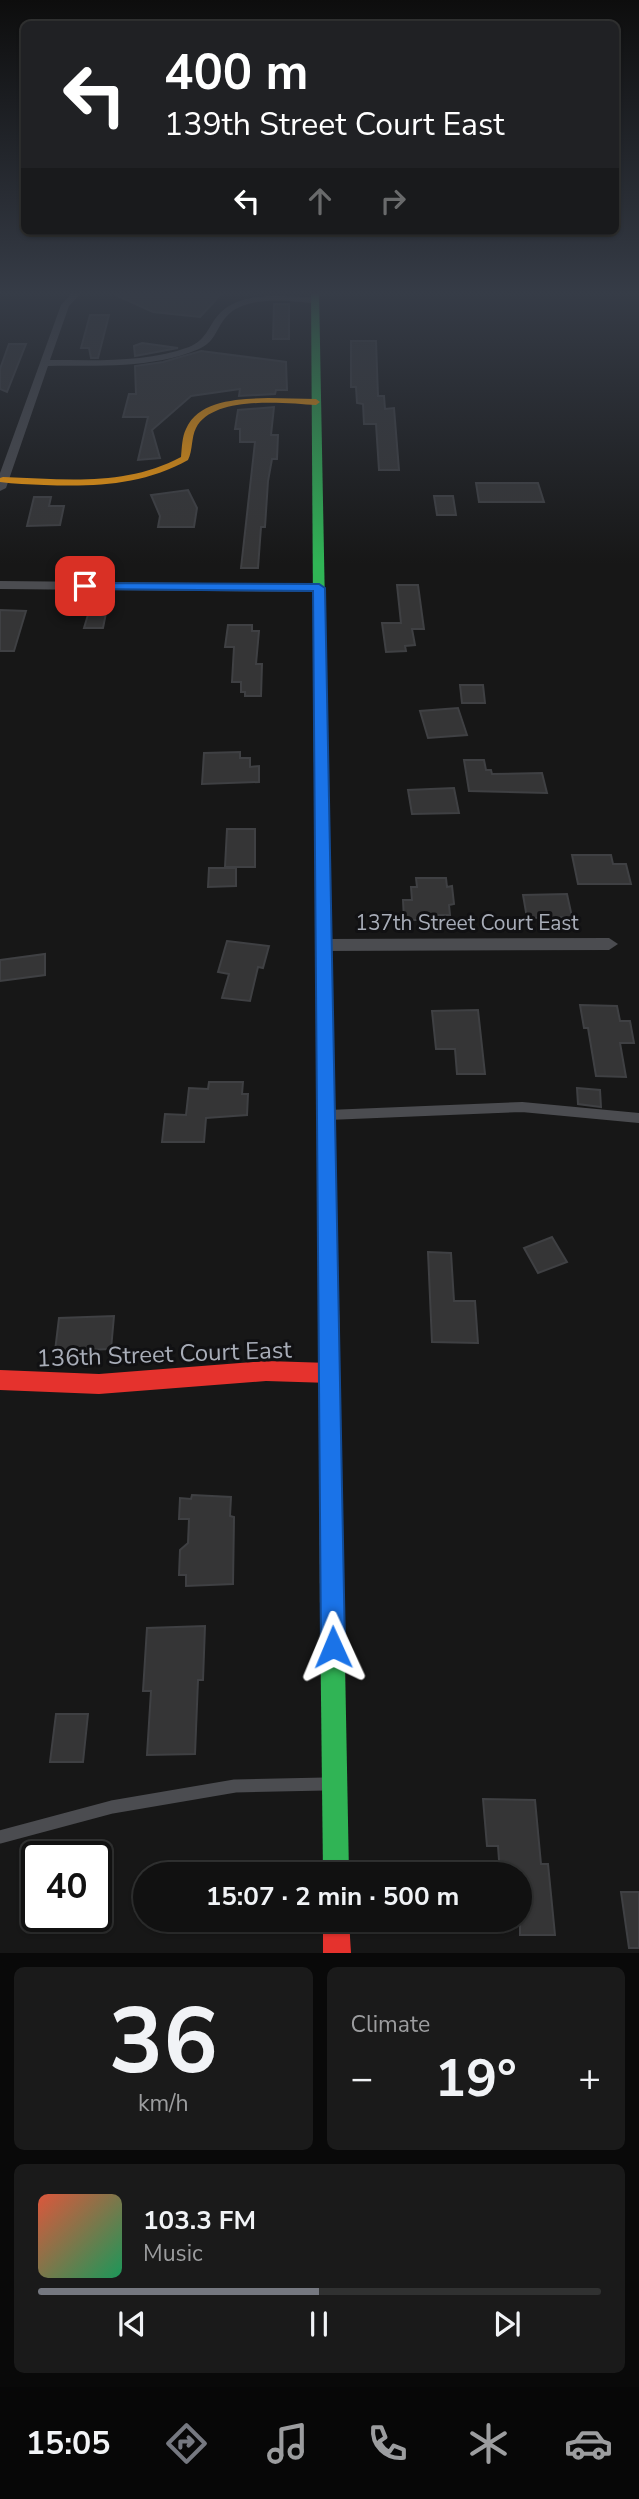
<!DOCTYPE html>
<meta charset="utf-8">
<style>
:root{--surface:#111;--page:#1a1a1a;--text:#f1f3f6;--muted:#9c9d9f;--line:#303131;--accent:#757880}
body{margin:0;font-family:"Nunito Sans",sans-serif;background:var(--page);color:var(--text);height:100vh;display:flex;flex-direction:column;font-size:26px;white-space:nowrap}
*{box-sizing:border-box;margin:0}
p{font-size:23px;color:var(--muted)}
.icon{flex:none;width:38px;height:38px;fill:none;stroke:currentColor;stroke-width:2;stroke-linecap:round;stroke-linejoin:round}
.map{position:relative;height:1953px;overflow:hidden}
.drawer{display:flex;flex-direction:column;gap:14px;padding:14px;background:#090909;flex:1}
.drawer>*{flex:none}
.guide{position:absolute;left:21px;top:21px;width:598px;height:214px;border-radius:10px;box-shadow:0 2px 5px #0004,0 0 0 2px var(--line);background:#202124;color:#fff;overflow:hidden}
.speed{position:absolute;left:21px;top:1841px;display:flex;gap:14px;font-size:35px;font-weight:700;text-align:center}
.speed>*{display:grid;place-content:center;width:91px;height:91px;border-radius:50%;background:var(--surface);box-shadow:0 2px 5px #0004,0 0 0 2px var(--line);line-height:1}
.speed .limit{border:4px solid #111;border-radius:10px;background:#fff;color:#111}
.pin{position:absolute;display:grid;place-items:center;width:60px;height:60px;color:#fff;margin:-30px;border-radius:14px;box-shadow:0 4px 10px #0006}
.me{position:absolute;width:77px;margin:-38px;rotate:359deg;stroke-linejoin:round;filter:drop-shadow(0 0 5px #0008)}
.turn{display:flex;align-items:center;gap:24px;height:147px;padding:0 28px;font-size:32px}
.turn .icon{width:91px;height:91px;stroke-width:2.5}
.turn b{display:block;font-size:49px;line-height:60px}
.lanes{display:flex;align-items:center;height:66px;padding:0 28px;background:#0003;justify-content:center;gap:35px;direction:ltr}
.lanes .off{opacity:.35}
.big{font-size:52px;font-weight:700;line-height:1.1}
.drawer .widget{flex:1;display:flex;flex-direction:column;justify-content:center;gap:10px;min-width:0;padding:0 24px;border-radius:10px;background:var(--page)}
.drawer .dial{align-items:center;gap:0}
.dial b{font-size:91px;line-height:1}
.song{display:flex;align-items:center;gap:21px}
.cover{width:84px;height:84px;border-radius:10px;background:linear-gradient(135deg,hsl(10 70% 55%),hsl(150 70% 35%))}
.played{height:7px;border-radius:4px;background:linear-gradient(90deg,var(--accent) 50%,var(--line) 50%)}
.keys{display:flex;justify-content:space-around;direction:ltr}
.heat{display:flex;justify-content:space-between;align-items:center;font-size:38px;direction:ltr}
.drawer .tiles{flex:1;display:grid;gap:14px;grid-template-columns:1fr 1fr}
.widget:last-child{grid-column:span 2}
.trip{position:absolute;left:133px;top:1862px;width:399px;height:70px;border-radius:35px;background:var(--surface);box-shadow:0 2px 5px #0004,0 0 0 2px var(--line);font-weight:700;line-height:70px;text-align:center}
.menu{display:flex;height:112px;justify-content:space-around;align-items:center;background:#070707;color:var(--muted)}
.menu .icon{width:49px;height:49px}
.menu .selected{color:var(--accent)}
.menu b{font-size:32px;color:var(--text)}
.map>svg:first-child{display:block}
.building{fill:#353536;stroke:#3f4043;stroke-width:2}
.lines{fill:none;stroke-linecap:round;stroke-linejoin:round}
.lane-far1{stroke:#4b4c50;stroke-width:10}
.lane{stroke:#4b4c50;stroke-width:13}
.street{fill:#4b4c50;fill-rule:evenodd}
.fast{fill:#30b455;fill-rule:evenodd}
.slow{fill:#ff9f0a;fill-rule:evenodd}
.jam{fill:#e5322d;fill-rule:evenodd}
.route{fill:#1a73e8;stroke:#114b97;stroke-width:2}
.labels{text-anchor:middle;stroke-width:6;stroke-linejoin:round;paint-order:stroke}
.street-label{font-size:21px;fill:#a8adb8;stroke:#111113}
.near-street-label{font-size:24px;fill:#a8adb8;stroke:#111113}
</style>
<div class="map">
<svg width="639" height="1953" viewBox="0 0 639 1953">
<rect width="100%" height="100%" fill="#171717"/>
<g class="building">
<polygon points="107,291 224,291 200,317 153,312"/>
<polygon points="274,304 289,304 289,339 273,339"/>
<polygon points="90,315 109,315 98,358 91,358 89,348 81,348"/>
<polygon points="351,341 376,341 378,396 384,396 385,409 394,408 399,470 379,470 376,424 364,424 363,404 357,403 356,387 351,387"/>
<polygon points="142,343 178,348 135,356 134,346"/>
<polygon points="9,344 26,344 7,392 0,389 0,369"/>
<polygon points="201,351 286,362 287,390 276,390 275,394 239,396 240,389 191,396 152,430 160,458 138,460 148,417 123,417 129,394 136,394 135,366 163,362"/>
<polygon points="274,407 271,435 278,435 277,459 272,459 268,481 265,527 261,527 258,568 241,568 255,442 240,442 240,429 235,429 238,410"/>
<polygon points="476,483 538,483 544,502 479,502"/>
<polygon points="188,490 197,508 194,527 158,527 160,516 151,495"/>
<polygon points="434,496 453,496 456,515 437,515"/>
<polygon points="34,497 51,497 49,506 64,506 60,525 27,526"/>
<polygon points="397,585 418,585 424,629 412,629 415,645 405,646 406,651 386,652 382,623 401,623"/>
<polygon points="90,608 107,608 103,628 84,628"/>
<polygon points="0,610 26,611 14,651 0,651"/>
<polygon points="228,625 252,625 252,631 259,631 256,664 262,664 261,696 245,696 245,692 241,692 241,682 232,682 234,647 225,647"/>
<polygon points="460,685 483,685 485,703 462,703"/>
<polygon points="458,708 467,735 428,738 420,711"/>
<polygon points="240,752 240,758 250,758 250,767 259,766 259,782 202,784 204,753"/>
<polygon points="464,760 484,760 486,770 491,770 492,774 542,773 547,793 469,791"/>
<polygon points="454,788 459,813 412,814 408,790"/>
<polygon points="227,829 255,829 255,867 225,867"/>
<polygon points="572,855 611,855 613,864 626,864 631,884 578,884"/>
<polygon points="209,868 236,868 236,886 208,887"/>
<polygon points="416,878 446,878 447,887 452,886 454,904 449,905 450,915 434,915 434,920 404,920 403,900 412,900 411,887 417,887"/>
<polygon points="567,894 572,917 527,918 523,895"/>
<polygon points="227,941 269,946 263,968 258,967 250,1001 222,998 229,974 218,972"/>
<polygon points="45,954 45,975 0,981 0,960"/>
<polygon points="580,1005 617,1006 620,1021 630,1021 634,1043 620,1043 626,1077 596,1076 588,1028 584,1028"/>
<polygon points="478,1010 485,1074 457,1074 455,1049 436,1049 432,1011"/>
<polygon points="209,1082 243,1082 242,1094 248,1094 247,1115 206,1118 204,1142 162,1142 165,1114 186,1115 189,1088 208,1089"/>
<polygon points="577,1088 600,1090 601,1107 578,1104"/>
<polygon points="552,1237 567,1262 538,1273 524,1248"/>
<polygon points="428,1252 451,1253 454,1301 475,1301 478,1343 432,1342"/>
<polygon points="114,1316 111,1349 55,1351 59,1318"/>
<polygon points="192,1495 231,1497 230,1516 234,1517 233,1584 186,1586 186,1575 179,1575 180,1550 188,1543 189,1519 179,1519 180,1498 191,1499"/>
<polygon points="205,1626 203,1680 198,1680 195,1754 147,1755 151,1691 143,1691 147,1628"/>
<polygon points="56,1714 88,1714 83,1762 50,1762"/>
<polygon points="483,1799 535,1800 541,1864 548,1864 555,1935 520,1935 520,1874 500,1874 498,1846 487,1846"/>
<polygon points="621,1892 639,1892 639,1948 629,1948"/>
</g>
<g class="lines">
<polyline class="lane-far1" points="328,1115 522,1107 639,1118"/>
<polyline class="lane" points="0,1837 112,1807 235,1786 325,1784"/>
<g class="street">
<path d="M74,291H83L69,306L50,360C96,360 145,363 189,347C208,339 208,325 221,312C244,290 287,297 315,297L319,300L315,303C289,302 246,294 226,317C216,329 215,342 199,349C152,369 98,365 48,366L6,488L0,491V473L61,305Z"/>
<polygon points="0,581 319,584 325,588 319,592 0,589"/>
<polygon points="609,938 618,944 609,950 324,951 315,945 324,939"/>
</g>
<g class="fast">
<polygon points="311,291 319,291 328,765 321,769 314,765"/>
<polygon points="332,1598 340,1602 344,1610 349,1874 323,1874 320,1610 324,1602"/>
</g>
<g class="slow">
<path d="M268,398L316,399L320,402L316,405C285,403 213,395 196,428C191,438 193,450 188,460C143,485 95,487 44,485C29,484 14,484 0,482V478L3,477C64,479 125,487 181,457C182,447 182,437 186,429C199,399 241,399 268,398Z"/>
<polygon points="321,761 328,765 333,1042 331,1047 325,1049 319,1047 317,1042 314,765"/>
<polygon points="329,1299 336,1302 339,1309 344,1610 340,1618 332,1622 324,1618 320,1610 319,1309 322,1302"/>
</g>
<g class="jam">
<polygon points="325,1035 331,1037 333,1042 339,1309 336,1316 329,1319 322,1316 319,1309 317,1042 319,1037"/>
<polygon points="266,1361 330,1363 337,1366 340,1373 337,1380 330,1383 266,1381 99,1394 0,1390 0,1370 99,1374"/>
<polygon points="323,1920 349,1920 351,1953 323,1953"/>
</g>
</g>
<linearGradient id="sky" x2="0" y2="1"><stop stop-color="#0d0d0d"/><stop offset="0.52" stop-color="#363c47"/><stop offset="1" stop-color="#363c47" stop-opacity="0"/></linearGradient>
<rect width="639" height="564" fill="url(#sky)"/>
<polygon class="route" points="81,583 319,584 325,588 345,1647 342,1655 333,1659 325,1655 321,1647 313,591 85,589 80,586"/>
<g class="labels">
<g class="street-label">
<text x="467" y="930">137th Street Court East</text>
</g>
<g class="near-street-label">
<text transform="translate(164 1354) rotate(-2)" y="8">136th Street Court East</text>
</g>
</g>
</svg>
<div class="speed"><div class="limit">40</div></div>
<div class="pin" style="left:85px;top:586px;background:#d93025"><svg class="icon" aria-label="arrive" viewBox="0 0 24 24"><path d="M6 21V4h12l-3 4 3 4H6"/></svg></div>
<svg class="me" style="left:333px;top:1647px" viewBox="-20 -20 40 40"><path d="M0-17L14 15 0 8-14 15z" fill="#1a73e8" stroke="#fff" stroke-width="4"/></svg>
<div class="trip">15:07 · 2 min · 500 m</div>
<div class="guide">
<div class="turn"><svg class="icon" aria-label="left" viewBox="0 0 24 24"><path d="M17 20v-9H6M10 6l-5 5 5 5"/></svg><div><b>400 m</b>139th Street Court East</div></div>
<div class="lanes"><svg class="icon" aria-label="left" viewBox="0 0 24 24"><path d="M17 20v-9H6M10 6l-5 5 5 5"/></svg><svg class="icon off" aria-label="ahead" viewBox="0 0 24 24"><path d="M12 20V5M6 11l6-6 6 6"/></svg><svg class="icon off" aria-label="right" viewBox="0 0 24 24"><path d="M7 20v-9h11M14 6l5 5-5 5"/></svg></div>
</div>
</div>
<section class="drawer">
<div class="tiles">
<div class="widget dial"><b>36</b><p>km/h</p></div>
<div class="widget"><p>Climate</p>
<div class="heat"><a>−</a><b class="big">19°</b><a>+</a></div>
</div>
<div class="widget">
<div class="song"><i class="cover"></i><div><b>103.3 FM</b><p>Music</p></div></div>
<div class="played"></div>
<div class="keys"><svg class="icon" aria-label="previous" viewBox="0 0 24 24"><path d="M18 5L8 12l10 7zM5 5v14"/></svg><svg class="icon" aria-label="pause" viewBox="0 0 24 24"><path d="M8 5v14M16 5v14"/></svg><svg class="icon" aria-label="next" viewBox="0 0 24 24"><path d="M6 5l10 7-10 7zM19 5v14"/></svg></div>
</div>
</div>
</section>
<nav class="menu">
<b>15:05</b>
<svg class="icon selected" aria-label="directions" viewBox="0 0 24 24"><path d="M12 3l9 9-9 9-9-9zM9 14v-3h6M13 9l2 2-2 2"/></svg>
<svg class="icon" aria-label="music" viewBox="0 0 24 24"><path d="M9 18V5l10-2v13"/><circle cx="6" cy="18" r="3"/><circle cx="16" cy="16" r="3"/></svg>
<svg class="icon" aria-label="phone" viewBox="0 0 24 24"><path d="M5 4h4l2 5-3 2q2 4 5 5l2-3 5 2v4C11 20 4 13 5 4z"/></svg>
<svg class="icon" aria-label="climate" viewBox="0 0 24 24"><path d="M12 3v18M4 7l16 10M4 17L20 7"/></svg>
<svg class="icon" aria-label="car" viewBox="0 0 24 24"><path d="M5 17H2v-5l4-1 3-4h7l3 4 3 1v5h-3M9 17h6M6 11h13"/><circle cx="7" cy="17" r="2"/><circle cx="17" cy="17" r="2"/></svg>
</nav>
